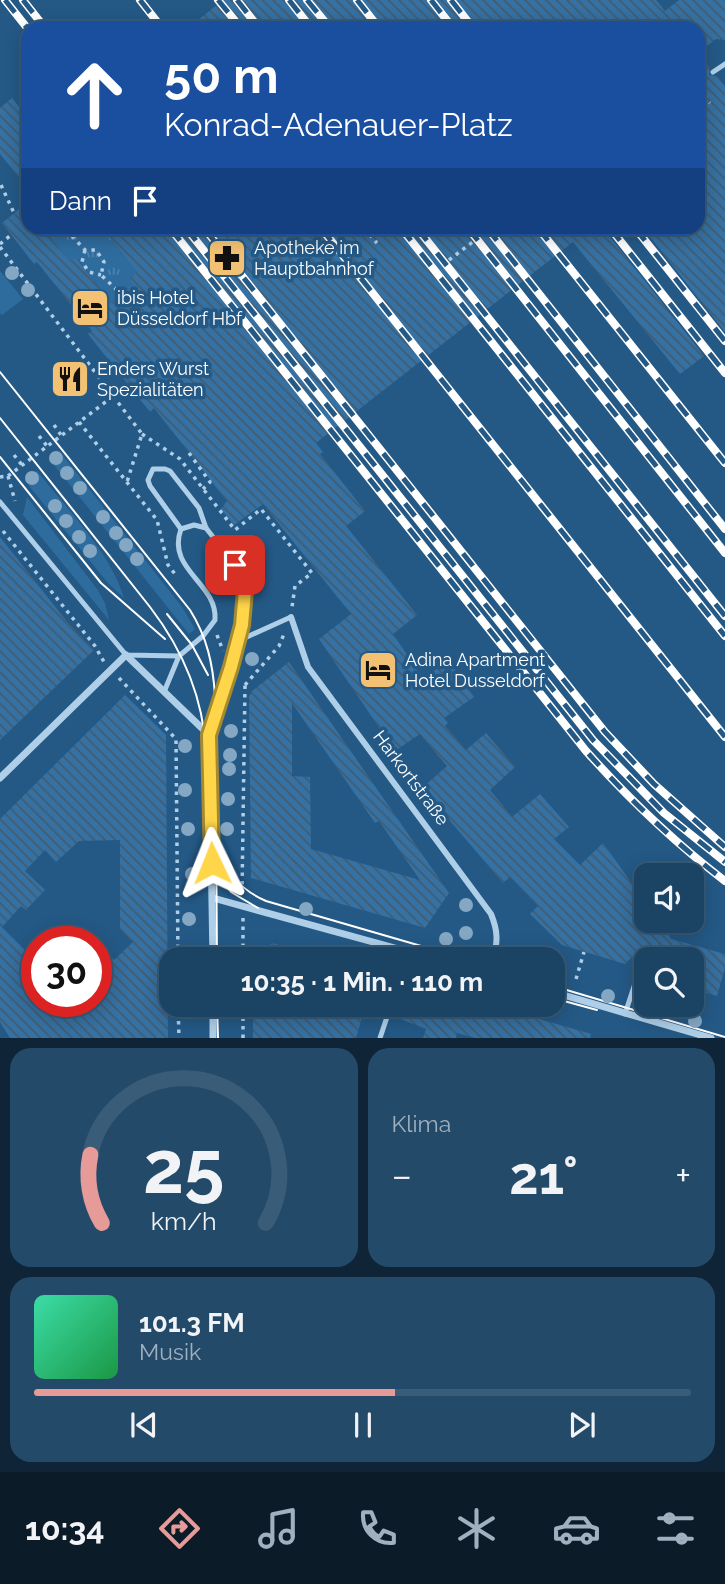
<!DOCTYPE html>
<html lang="de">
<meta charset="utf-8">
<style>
:root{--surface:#1b4364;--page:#244a6a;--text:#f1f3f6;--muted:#a0b0bf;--line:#395c78;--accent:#e69b98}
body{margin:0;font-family:Raleway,sans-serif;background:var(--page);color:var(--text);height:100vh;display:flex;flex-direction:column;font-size:26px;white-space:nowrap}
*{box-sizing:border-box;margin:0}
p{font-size:23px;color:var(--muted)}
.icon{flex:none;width:38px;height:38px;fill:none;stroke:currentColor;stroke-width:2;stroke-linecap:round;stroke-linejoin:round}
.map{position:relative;height:1038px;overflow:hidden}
.drawer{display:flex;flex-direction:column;gap:10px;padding:10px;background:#0f2537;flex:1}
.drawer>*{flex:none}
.hud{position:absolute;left:21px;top:21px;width:684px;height:214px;border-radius:21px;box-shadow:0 4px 18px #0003,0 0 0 2px var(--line);background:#1a4fa0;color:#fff;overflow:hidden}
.controls{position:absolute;left:634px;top:863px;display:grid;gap:14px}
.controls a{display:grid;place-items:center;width:70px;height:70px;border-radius:14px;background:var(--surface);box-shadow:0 4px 18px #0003,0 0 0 2px var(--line);font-size:35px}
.speed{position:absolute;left:21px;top:926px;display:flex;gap:14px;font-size:35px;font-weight:700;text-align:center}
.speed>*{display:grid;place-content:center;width:91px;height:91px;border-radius:50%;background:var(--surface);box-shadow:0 4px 18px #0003,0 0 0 2px var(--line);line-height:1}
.speed .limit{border:10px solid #d22;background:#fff;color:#111}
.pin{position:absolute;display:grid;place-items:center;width:60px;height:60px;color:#fff;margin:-30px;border-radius:14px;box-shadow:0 4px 10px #0006}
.me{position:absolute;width:77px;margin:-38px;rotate:358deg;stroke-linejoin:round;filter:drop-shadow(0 0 5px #0008)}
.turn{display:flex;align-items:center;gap:24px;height:147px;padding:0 28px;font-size:32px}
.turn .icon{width:91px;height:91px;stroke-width:2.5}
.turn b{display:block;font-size:49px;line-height:60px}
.then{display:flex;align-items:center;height:66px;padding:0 28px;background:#0003;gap:14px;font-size:26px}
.big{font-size:52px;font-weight:700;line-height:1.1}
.drawer .tile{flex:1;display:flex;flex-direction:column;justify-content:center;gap:10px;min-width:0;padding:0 24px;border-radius:21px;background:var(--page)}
.drawer .dial{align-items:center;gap:0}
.dial svg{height:182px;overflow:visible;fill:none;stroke:var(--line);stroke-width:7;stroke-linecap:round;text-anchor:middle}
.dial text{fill:var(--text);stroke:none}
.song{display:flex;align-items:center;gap:21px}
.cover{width:84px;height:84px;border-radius:10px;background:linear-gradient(135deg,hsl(160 70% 55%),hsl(140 70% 35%))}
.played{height:7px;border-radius:4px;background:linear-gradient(90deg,var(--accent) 55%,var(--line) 55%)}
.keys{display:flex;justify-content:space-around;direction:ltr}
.heat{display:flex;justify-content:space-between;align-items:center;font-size:38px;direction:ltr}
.drawer .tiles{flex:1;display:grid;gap:10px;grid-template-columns:1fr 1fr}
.tile:last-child{grid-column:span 2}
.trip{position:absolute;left:159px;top:947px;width:406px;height:70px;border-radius:21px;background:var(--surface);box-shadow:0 4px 18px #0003,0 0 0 2px var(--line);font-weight:700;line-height:70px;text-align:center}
.menu{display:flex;height:112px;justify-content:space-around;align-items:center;background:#0b1b28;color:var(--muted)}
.menu .icon{width:49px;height:49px}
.menu .current{color:var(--accent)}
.menu b{font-size:32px;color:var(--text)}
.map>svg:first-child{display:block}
.green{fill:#2f6c9e}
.park{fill:url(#park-tufts)}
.building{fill:url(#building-back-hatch);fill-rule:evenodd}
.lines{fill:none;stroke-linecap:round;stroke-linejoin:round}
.path{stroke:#afcfe8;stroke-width:3.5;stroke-dasharray:3.5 5;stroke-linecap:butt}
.service{stroke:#afcfe8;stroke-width:5}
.pedestrian{stroke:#afcfe8;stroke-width:6}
.minor{stroke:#afcfe8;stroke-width:7}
.tram{stroke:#fff;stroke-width:2}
.rail-casing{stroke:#fff;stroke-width:8}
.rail{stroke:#245986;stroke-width:5;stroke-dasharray:16;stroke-linecap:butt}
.tree{fill:#84a7c4}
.route-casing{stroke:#a68a30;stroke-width:18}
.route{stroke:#ffd54a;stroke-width:12}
.labels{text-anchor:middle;stroke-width:7;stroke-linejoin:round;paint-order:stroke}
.poi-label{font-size:18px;fill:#fff;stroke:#245986;text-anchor:start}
.street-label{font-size:18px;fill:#fff;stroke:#245986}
</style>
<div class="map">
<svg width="725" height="1038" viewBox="0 0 725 1038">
<defs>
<pattern id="park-tufts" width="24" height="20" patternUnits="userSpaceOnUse" patternTransform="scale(1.75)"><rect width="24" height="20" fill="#2f6c9e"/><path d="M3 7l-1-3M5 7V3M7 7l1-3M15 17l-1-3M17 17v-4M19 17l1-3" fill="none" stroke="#4e82ad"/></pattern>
<pattern id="building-back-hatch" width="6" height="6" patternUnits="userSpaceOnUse" patternTransform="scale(1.75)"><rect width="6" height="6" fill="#3571a3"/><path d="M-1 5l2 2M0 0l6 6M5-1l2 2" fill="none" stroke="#435b6f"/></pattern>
</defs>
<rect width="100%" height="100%" fill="#245986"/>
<g class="green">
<polygon points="0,271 23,299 2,315 0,313"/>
<polygon points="60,452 182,607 195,629 189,634 50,460"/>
<path d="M37,471C66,508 111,553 124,598L108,583L29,486L31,475Z"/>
<polygon points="27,497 97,589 105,603 109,620 23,515"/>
</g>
<polygon class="park" points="52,228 102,228 137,272 129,279 133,285 111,303 78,259 70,263 46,232"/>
<g class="building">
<polygon points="223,0 656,0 665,11 679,0 725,0 725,40 716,39 698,53 698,28 188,28"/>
<polygon points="698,54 710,68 709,75 717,76 725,86 725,332 643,228 698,228"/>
<polygon points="12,98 28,118 28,189 0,154 0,108"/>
<polygon points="28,202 28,228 42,228 68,260 77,259 111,303 133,285 129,279 137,272 102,228 603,228 704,356 680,374 573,242 316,443 323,452 320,454 365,511 346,526 417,615 393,634 423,678 449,661 474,697 444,718 448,723 445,726 466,750 486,733 515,767 490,790 512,817 540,794 569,827 554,839 580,865 603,843 646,903 646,920 658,920 671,939 725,954 725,968 717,996 691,989 691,959 646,959 646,976 644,965 637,964 632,957 625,964 562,945 530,914 538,906 510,877 503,883 422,788 447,766 420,734 395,751 319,639 351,614 263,504 234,525 221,509 227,501 154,408 150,412 88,334 92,331 37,262 34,264 2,223"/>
<polygon points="0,537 68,623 94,650 0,740"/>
<path d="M289,662L449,893L425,928L251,878L249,697L252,691ZM292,703L375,823L379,821L420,880L311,849L310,777L292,776Z"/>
<path d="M125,695L166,735L168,1038H10L0,1022V819ZM120,840V929L133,942L114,960L96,943V1001H37V962L2,927L21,906L26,910L45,890L25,871L45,850L56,862L79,841Z"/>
<polygon points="272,943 313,955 313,959 252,959"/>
<polygon points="253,1004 366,1004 356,1038 253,1038"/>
<polygon points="369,1004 488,1004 591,1034 590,1038 475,1038 457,1033 456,1038 423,1038 426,1029 393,1016 390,1009 386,1009 383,1013 369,1009"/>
</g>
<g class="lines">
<g class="path">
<polyline points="698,90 710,103"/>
<polyline points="1,185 14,213"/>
<polyline points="364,228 377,243"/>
<polyline points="72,236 85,250 96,250 104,262 101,275 117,290 118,300"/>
<polyline points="0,244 11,235"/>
<polyline points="0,247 142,434 127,482"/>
<polyline points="85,250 82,262 89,272 101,275"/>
<polyline points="449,260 474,241"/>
<polyline points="79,422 157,520 168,565 175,574"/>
<polyline points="54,425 61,435"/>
<polyline points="142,434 180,459 235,530 261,509 312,573 295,586 292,607"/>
<polyline points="39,436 47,446"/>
<polyline points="189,453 210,482 203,489"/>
<polyline points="14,455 22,465"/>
<polyline points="8,476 128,385"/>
<polyline points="8,476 15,501"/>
<polyline points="0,477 8,476"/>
<polyline points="3,531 95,646 104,662"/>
<polyline points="217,635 223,651"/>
<polyline points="119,678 176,739 178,959"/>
<polyline points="245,685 279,646 284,634"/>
<polyline points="242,893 245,685"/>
<polyline points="243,918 243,959"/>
<polyline points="576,979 584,952"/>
<polyline points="178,1004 179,1038"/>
<polyline points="243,1038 243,1004"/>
</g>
<g class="service">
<polyline points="713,72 725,64"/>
<polyline points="0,502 126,655 179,656"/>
<polyline points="181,529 150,486 148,480 153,469 165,469 170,471 199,508 206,528 246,579 242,625 231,667 209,735"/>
<polyline points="238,641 291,617"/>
<path d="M164,692L179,656L203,636L215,620C218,583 166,570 181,529L194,525L206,528"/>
<polyline points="404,959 406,952"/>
<polyline points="625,1014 640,968"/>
<polyline points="380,1038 388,1014"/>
</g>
<path class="pedestrian" d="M291,617L308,667L491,914C498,931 498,942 493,959"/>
<g class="minor">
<polyline points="0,778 126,655 209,735 213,959"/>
<polyline points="213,898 435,959"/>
<polyline points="553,992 711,1038"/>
<polyline points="213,1038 213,1004"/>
</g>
<g class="tram">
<path d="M0,372L190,610C207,637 213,664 215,696L217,959"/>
<path d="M0,418L150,607C183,650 203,696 206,751"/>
<polyline points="0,457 101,583 165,639"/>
<polyline points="167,614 192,645 208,675"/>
<path d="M221,851C228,876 243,891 266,901L466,959"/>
<polyline points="216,872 231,892 258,908"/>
<polyline points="553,986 725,1037"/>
<polyline points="553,998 597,1010"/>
<polyline points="217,1004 218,1038"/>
</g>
<g class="rail-casing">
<g id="rail">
<polyline points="5,0 28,29"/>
<polyline points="23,0 45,28"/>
<polyline points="140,0 162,28"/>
<polyline points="218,0 241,28"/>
<polyline points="237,0 259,28"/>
<polyline points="289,0 311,28"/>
<polyline points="307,0 330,28"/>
<polyline points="357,0 379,28"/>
<polyline points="431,0 453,28"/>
<polyline points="451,0 473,28"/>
<path d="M170,228L586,751C629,799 674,842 725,881"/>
<polyline points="186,228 593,740 664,813 725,862"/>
<polyline points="204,228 605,732 654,784 725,847"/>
<polyline points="321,228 725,737"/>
<polyline points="401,228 725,636"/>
<polyline points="417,228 725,616"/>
<polyline points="468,228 725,553"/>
<polyline points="487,228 725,529"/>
<polyline points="538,228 725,463"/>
<polyline points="610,228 725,373"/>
<polyline points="635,228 725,341"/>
</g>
</g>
<use href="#rail" class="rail"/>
</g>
<g class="tree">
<circle cx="12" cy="273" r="7"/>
<circle cx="28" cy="290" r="7"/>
<circle cx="56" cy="458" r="7"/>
<circle cx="67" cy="473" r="7"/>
<circle cx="32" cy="478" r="7"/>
<circle cx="80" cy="488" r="7"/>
<circle cx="55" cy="506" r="7"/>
<circle cx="103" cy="517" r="7"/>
<circle cx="66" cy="521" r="7"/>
<circle cx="116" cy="533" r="7"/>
<circle cx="79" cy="537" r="7"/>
<circle cx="126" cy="545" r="7"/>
<circle cx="90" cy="551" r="7"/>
<circle cx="137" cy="559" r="7"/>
<circle cx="252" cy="659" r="7"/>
<circle cx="231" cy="731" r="7"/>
<circle cx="185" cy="746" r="7"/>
<circle cx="230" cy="755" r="7"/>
<circle cx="229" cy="769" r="7"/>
<circle cx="185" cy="790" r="7"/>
<circle cx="228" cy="799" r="7"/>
<circle cx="188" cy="829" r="7"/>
<circle cx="227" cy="829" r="7"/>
<circle cx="192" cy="874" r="7"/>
<circle cx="466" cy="905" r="7"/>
<circle cx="306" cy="909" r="7"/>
<circle cx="189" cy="919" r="7"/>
<circle cx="466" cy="933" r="7"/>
<circle cx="446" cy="939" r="7"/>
<circle cx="608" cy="996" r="7"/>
<circle cx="695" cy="1021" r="7"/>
</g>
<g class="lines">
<g class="route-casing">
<polyline id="route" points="212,863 209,735 231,667 242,625 246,579 235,565"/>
</g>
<use href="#route" class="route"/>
</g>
<defs>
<g id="pharmacy-square" transform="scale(2.0125)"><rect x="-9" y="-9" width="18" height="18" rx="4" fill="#f3c173" stroke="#245986"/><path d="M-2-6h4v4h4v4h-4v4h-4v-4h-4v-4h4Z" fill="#111"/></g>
<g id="hotel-square" transform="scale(2.0125)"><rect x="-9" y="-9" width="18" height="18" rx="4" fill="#f3c173" stroke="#245986"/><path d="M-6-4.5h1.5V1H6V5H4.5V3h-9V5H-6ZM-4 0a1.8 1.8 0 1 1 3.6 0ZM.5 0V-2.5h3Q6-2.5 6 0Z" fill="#111"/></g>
<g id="restaurant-square" transform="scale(2.0125)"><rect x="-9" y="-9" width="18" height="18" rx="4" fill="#f3c173" stroke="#245986"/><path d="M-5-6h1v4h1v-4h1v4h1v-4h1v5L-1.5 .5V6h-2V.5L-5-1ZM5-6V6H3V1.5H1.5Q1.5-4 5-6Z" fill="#111"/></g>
</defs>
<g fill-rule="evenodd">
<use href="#pharmacy-square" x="227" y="258"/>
<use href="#hotel-square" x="90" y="308"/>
<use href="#restaurant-square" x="70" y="379"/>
<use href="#hotel-square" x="378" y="670"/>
</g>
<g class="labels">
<g class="poi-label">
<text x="254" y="254">Apotheke im<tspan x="254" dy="21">Hauptbahnhof</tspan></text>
<text x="117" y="304">ibis Hotel<tspan x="117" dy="21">Düsseldorf Hbf</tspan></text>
<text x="97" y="375">Enders Wurst<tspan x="97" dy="21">Spezialitäten</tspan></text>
<text x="405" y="666">Adina Apartment<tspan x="405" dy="21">Hotel Dusseldorf</tspan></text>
</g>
<g class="street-label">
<text transform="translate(411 778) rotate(53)" y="6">Harkortstraße</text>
</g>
</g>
</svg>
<div class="controls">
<a><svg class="icon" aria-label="sound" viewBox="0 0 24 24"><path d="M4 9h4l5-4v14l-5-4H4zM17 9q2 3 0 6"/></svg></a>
<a><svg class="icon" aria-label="search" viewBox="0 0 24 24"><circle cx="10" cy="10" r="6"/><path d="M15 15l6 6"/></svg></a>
</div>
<div class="speed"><div class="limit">30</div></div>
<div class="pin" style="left:235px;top:565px;background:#d93025"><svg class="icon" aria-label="arrive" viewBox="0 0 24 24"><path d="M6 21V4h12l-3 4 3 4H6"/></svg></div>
<svg class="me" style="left:212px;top:863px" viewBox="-20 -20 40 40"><path d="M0-17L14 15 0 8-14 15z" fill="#ffd54a" stroke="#fff" stroke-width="4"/></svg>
<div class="trip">10:35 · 1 Min. · 110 m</div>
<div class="hud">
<div class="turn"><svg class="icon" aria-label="ahead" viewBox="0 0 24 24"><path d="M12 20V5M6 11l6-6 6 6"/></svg><div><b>50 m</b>Konrad-Adenauer-Platz</div></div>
<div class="then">Dann<svg class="icon" aria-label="arrive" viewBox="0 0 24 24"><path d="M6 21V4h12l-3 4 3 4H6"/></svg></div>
</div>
</div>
<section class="drawer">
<div class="tiles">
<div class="tile dial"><svg viewBox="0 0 100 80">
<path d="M14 69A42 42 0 1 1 86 69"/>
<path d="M14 69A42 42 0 0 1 9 39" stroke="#e69b98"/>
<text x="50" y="56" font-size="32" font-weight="700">25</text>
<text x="50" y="72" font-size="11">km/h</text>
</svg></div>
<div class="tile"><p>Klima</p>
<div class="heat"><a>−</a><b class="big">21°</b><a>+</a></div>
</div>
<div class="tile">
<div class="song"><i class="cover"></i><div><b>101.3 FM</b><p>Musik</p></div></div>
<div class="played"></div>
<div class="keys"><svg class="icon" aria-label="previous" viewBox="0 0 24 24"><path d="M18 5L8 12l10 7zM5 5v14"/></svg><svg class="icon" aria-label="pause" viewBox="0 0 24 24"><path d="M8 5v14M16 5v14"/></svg><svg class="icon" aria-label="next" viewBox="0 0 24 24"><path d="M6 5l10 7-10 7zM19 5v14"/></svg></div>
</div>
</div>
</section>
<nav class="menu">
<b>10:34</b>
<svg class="icon current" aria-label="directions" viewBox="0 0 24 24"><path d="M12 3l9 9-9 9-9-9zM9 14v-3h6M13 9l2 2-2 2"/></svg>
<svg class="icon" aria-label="music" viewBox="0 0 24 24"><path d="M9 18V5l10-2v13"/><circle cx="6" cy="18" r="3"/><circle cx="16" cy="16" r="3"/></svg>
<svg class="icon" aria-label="phone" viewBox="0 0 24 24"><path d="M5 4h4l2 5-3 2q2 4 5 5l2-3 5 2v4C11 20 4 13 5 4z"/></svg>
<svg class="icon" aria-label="climate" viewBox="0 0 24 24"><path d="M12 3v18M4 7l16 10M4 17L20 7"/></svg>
<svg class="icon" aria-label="car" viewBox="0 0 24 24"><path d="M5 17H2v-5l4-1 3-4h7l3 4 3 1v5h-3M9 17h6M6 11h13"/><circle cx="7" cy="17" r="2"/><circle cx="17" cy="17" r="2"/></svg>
<svg class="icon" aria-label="filters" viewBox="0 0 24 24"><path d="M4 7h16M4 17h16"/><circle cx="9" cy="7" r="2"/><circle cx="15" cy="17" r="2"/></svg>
</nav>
